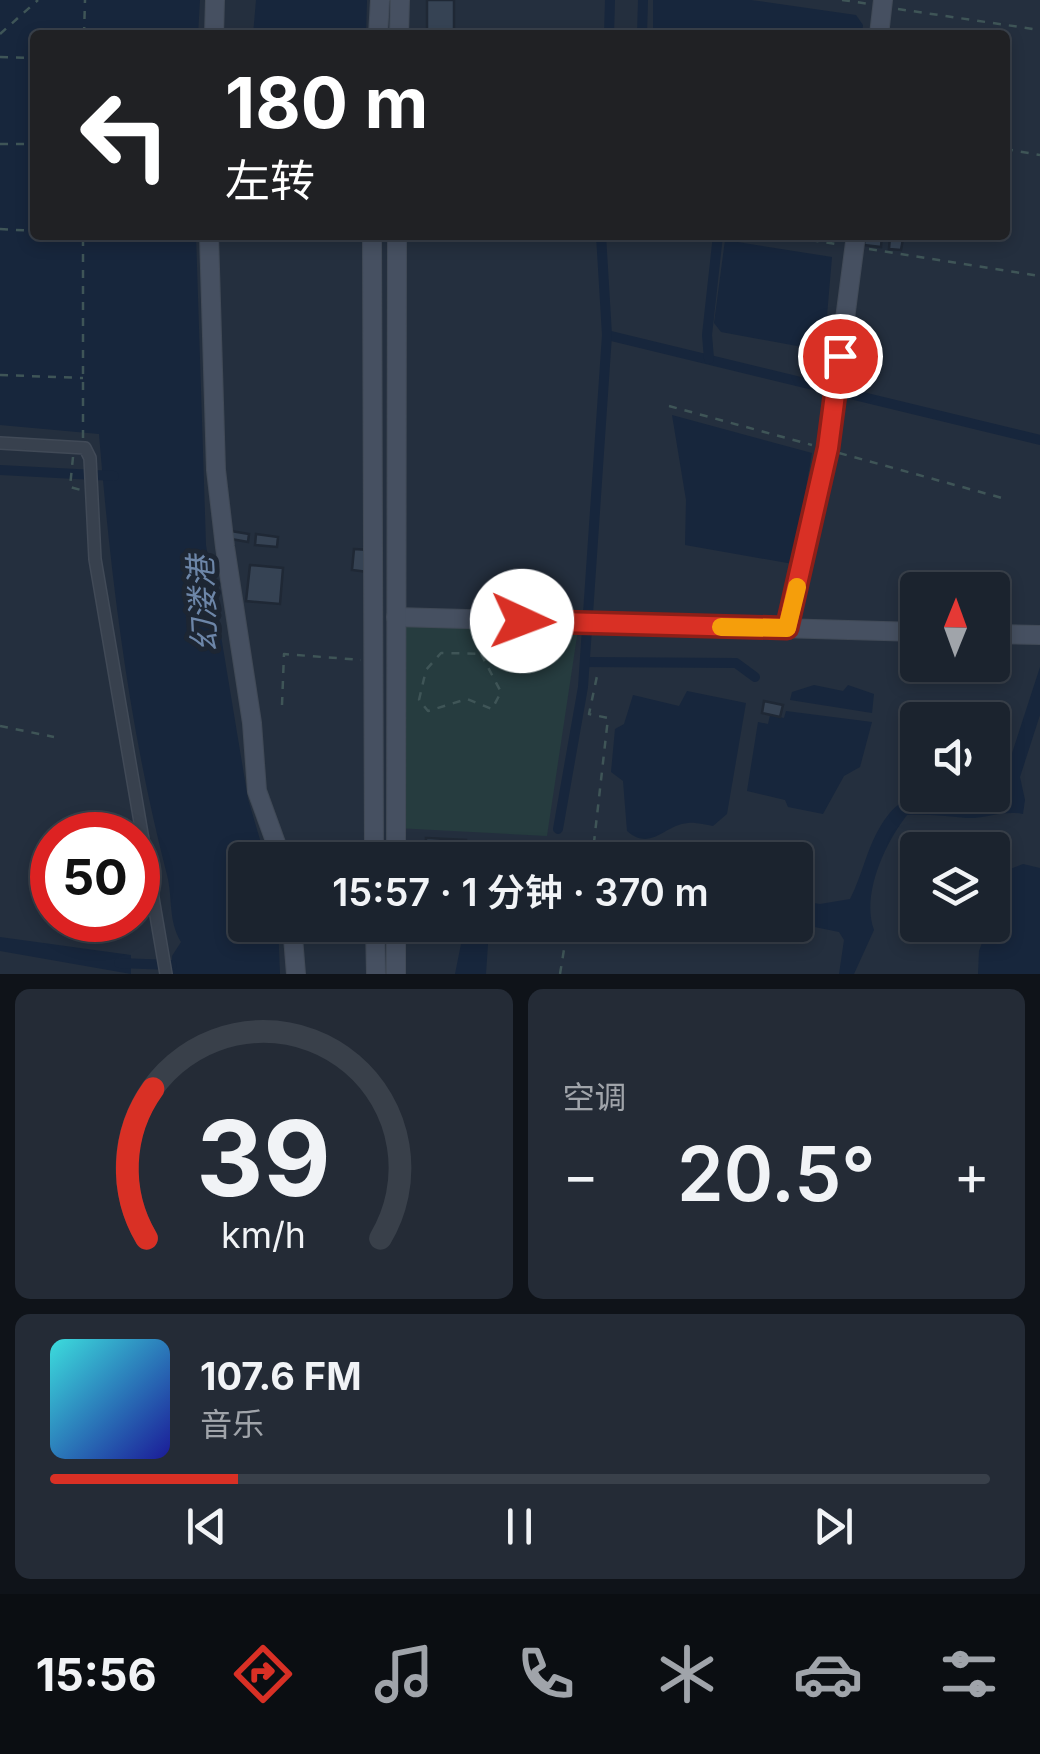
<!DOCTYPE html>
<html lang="zh">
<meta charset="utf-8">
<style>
:root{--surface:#1b232e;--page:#242b36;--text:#f1f3f6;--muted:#a0a4aa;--line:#39404a;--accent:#d93025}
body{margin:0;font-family:Inter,"Noto Sans SC",sans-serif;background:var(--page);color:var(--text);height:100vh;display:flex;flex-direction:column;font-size:38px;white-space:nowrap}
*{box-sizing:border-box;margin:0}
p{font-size:32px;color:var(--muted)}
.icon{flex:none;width:55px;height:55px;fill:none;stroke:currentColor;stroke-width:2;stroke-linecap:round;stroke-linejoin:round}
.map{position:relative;height:974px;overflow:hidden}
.panel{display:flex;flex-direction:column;gap:15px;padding:15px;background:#0f1319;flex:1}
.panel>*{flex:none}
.hud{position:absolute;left:30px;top:30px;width:980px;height:210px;border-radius:10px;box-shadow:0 5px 15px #0003,0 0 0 2px var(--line);background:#202124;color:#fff;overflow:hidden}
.needle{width:65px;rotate:1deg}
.fabs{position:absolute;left:900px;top:572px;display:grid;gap:20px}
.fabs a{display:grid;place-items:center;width:110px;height:110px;border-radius:10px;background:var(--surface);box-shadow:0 5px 15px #0003,0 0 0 2px var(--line);font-size:50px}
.speed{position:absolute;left:30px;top:812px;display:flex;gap:20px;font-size:50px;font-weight:700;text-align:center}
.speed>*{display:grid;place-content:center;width:130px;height:130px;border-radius:50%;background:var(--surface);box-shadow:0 5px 15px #0003,0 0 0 2px var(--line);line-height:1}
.speed .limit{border:15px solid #d22;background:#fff;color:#111}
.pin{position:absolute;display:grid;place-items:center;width:85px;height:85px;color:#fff;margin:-42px;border:5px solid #fff;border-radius:50%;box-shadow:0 2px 10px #0007}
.me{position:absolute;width:110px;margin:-55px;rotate:92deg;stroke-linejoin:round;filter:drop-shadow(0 0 8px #0008)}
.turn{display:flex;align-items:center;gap:35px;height:210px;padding:0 30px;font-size:45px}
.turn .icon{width:130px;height:130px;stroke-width:2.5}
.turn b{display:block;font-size:70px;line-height:85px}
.big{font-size:75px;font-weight:600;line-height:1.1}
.panel .tile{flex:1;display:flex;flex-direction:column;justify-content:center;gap:15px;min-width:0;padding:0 35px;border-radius:15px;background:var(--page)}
.panel .dial{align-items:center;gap:0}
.dial svg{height:260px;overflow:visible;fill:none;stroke:var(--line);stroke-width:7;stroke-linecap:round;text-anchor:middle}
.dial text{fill:var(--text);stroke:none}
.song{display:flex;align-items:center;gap:30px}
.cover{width:120px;height:120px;border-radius:15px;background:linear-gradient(135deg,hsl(180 70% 55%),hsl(240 70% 35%))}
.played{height:10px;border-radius:5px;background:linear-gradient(90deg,var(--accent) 20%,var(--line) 20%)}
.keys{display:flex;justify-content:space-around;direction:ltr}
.heat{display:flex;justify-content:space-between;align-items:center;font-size:55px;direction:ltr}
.panel .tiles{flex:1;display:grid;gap:15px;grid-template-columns:1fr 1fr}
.tile:last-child{grid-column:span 2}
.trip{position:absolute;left:228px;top:842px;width:585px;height:100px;border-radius:10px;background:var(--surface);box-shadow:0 5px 15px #0003,0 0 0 2px var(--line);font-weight:600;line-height:100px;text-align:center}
.dock{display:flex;height:160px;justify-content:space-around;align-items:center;background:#0b0e12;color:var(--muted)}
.dock .icon{width:70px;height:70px}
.dock .on{color:var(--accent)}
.dock b{font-size:45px;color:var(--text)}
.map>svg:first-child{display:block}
.green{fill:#263c3f}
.water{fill:#17263c}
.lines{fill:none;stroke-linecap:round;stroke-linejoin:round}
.canal{stroke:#17263c;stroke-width:10}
.building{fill:#364354;stroke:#1f2835;stroke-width:2.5}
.street-casing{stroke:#414a57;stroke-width:14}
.secondary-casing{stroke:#414a57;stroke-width:20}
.path{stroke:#3f5557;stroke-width:2.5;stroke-dasharray:8 8;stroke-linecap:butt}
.street{stroke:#38414e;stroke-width:11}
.secondary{stroke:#465061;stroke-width:18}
.route-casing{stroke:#8d1f18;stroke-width:25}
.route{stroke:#d93025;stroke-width:18}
.slow{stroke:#f59e0b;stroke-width:18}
.labels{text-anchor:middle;stroke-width:10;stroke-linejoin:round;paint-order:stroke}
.water-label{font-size:32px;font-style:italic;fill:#6d86a8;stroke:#1d2633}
</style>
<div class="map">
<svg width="1040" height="974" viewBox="0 0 1040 974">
<rect width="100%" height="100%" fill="#242f3e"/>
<polygon class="green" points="396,617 579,623 547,836 396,828"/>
<g class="water">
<path d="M0,0H200L198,35H35V235H196L206,545L248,799L266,860H245V925H278L280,974H171L172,956L181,942C168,921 173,899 167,875C130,732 111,582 99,434L0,425Z"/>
<polygon points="256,0 367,0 366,35 253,35"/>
<polygon points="653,0 751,0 856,15 863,25 862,35 653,35"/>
<polygon points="725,240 832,257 824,351 721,332 714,323"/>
<polygon points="672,415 812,453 793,564 685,545 686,500"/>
<path d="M1040,667V715L1020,777L1025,800L1023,814C1002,810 986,819 966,818C946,816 928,814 907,815C885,843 861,895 874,930L854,974H839L844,940L839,932L795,923V900L820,904L850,899C862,876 867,848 880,827C909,778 928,809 968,802C982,799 990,792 1001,787Z"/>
<polygon points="814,685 843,691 848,685 874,694 872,713 790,700 792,692"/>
<path d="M687,691L746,703L727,814L713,826C706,825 695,822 688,823C664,825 651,852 627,831L623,781L611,772L615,729L624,724L633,695L679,706Z"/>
<polygon points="786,711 872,722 860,767 844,776 823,814 788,807 785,800 747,791 758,722 768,724 770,715 784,718"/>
<polygon points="570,843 571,851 582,852 585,860 543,860 543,853 554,849 555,844"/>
<polygon points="1023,864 1040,868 1040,974 978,974 979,951 1010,869"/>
<polygon points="0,937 131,955 131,974 0,951"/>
<polygon points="461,944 488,944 486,974 455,974"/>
</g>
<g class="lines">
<g class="canal">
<polyline points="609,35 610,0"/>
<polyline points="642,35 643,0"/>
<polyline points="607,335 1040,440"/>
<polyline points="709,359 707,335 718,235"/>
<polyline points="0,470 114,476"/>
<polyline points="585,662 736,663 755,677"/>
<polyline points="558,829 583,687 607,335 601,235"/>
<polyline points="119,963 172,965"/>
</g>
</g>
<g class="building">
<rect x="427" y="0" width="27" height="35"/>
<polygon points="865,235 882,235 881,247 864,245"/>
<polygon points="890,237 903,239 901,250 889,249"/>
<polygon points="231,531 249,534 248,542 231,539"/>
<polygon points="256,534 278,537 277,547 255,545"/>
<polygon points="354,549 369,550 368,572 352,570"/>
<polygon points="250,565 283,568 280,604 246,601"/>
<polygon points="764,701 783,705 780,717 762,713"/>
<polygon points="426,838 466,840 466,858 425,856"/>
</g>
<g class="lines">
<g class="street-casing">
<polyline id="street" points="0,443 85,448 90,458 95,559 166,974"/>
</g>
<g class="secondary-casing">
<g id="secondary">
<polyline points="214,35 215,0"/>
<polyline points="378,35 380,0"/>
<polyline points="399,35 400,0"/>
<polyline points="879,35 883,0"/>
<polyline points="209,235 216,470 225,547 252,723 257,791 282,860"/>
<polyline points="372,235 374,860"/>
<polyline points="396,617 918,632"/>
<polyline points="787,629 828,448 856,235"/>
<polyline points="992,634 1040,635"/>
<polyline points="396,860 397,235"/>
<polyline points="292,925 296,974"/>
<polyline points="375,925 376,974"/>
<polyline points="396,925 396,974"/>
</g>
</g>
<g class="path">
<polyline points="842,0 870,4"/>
<polyline points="898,9 1040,30"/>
<polyline points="0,34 38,0"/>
<polyline points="84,35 85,0"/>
<polyline points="0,57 35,58"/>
<polyline points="0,144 35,144"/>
<polyline points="1005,149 1040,155"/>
<polyline points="0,229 35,231"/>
<polyline points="779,235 842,245"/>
<polyline points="869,249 1040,276"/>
<polyline points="0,375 83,378"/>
<polyline points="669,406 812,445"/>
<polyline points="83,438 83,235"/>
<polyline points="839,453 1002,498"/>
<polyline points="73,457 70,487 81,490"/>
<polyline points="481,654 501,692 492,709 467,699 428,711 419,700 426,670 441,653 495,654 494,632"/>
<polyline points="282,705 284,654 361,660"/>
<polyline points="0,726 54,737"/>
<polyline points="592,860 608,718 589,714 597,676"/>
<polyline points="560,974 568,925"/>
</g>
<use href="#street" class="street"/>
<use href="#secondary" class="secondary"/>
</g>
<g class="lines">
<g class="route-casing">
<polyline id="route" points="522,621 787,628 828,448 840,356"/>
</g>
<use href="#route" class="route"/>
<polyline class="slow" points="721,627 787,628 797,587"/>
</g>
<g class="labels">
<g class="water-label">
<text transform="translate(203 604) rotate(-93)" y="11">幻溇港</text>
</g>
</g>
</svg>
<div class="fabs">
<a><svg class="needle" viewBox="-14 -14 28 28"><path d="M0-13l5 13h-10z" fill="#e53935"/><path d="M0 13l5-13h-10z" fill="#a0a4aa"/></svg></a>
<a><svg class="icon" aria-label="sound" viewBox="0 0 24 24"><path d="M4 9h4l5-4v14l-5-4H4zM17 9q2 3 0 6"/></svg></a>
<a><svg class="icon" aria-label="layers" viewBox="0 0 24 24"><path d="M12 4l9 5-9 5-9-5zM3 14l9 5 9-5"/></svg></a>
</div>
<div class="speed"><div class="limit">50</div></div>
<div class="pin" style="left:840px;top:356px;background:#d93025"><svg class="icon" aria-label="arrive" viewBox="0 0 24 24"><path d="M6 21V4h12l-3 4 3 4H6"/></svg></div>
<svg class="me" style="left:522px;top:621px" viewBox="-20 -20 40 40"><circle r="19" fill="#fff"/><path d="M0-13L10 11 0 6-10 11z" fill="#d93025"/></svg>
<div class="trip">15:57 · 1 分钟 · 370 m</div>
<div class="hud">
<div class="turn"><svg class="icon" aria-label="left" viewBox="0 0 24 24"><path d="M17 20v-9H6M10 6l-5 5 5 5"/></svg><div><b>180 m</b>左转</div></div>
</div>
</div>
<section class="panel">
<div class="tiles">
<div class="tile dial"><svg viewBox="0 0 100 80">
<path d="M14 69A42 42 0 1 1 86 69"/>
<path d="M14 69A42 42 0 0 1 16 23" stroke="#d93025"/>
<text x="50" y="56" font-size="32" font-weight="700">39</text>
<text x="50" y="72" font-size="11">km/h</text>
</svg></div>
<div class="tile"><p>空调</p>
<div class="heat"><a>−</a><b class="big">20.5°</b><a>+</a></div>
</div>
<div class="tile">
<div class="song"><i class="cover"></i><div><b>107.6 FM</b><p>音乐</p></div></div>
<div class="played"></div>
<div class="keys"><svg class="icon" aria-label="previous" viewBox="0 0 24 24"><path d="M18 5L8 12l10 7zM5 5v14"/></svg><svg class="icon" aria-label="pause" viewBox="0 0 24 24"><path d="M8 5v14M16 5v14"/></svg><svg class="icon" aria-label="next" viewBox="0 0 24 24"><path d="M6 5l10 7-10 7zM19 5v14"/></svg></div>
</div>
</div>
</section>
<nav class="dock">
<b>15:56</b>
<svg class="icon on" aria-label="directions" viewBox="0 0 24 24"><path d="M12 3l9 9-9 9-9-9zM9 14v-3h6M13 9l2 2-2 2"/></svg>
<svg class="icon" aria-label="music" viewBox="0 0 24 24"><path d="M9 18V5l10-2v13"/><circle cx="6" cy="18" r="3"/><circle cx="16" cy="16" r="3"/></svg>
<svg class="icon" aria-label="phone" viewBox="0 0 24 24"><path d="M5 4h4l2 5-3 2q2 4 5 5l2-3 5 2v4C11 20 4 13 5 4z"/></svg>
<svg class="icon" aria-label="climate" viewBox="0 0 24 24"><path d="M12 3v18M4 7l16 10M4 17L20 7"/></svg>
<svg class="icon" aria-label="car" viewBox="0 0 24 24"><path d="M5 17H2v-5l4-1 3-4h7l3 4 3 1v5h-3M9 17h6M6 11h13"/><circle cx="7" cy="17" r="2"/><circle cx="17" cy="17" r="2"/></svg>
<svg class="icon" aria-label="filters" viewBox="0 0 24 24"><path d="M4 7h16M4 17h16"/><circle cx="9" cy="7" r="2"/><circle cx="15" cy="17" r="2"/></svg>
</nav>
